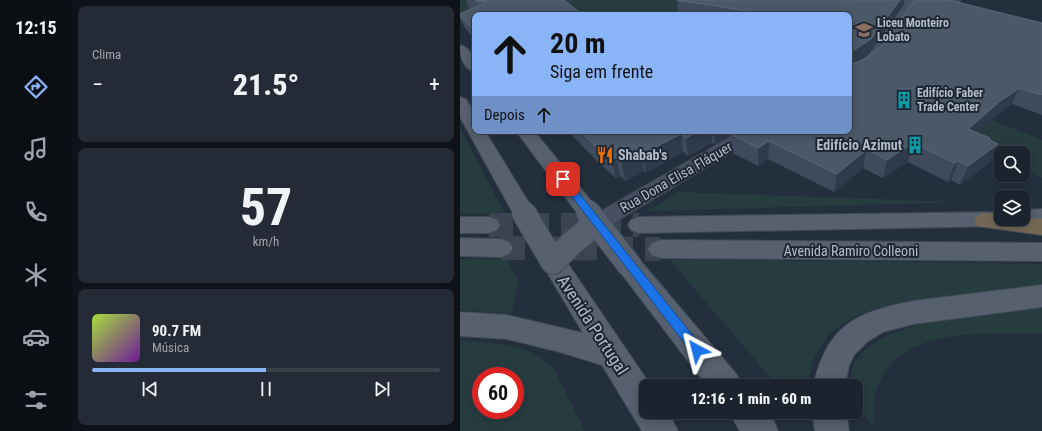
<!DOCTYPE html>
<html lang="pt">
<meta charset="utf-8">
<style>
:root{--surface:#1b232e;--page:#242b36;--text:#f1f3f6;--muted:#a0a4aa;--line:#39404a;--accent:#8ab4f8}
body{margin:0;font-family:"Roboto Condensed",sans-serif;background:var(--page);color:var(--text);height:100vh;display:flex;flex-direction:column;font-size:15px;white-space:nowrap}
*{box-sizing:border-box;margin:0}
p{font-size:13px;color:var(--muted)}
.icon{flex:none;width:22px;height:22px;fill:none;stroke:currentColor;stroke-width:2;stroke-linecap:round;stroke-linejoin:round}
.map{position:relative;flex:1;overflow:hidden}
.details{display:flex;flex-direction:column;gap:6px;padding:6px;background:#0f1319;width:388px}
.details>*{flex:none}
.top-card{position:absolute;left:12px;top:12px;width:380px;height:122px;border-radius:8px;box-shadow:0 2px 10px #0003,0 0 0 1px var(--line);background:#8ab4f8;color:#111;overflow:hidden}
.tools{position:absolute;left:534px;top:146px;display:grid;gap:8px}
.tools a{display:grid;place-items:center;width:36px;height:36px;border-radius:8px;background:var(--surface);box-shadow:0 2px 10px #0003,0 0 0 1px var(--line);font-size:20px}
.speed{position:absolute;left:12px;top:367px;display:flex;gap:8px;font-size:20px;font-weight:700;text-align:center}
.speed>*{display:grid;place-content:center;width:52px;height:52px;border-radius:50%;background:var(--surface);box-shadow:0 2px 10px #0003,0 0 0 1px var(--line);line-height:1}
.speed .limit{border:6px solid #d22;background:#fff;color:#111}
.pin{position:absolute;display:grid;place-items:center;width:34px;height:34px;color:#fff;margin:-17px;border-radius:8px;box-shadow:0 2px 6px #0006}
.me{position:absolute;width:44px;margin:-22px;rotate:322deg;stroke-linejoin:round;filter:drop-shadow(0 0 3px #0008)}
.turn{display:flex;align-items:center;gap:14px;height:84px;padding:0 12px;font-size:18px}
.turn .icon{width:52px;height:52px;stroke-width:2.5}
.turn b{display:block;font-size:28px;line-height:34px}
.then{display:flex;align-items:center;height:38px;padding:0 12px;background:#0003;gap:8px;font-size:15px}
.big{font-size:30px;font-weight:800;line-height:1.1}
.details .tile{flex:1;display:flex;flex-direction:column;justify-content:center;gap:6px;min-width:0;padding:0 14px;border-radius:8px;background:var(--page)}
.details .dial{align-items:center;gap:0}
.dial b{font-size:52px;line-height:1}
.song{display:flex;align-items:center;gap:12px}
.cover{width:48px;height:48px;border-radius:6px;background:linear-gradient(135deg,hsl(80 70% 55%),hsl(280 70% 35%))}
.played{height:4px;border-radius:2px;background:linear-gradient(90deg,var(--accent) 50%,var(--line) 50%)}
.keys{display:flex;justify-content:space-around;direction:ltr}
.heat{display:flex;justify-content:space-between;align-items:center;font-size:22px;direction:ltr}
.trip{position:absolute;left:179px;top:379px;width:224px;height:40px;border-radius:8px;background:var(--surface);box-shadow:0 2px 10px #0003,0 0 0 1px var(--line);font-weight:800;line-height:40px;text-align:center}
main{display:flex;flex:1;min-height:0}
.dock{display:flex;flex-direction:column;width:72px;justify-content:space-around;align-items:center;background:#0b0e12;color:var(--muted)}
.dock .icon{width:28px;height:28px}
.dock .selected{color:var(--accent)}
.dock b{font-size:18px;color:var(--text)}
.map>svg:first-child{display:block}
.green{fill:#263c3f;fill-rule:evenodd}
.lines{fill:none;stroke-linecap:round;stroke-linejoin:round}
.primary-tunnel{stroke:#3a4453;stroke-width:24;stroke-dasharray:24 12;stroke-linecap:butt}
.secondary-casing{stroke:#414a57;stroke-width:2}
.primary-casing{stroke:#414a57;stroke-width:2}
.highway-casing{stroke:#434c59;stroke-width:2}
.secondary{fill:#465061;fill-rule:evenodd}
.primary{fill:#56606e;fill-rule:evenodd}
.highway{fill:#746855;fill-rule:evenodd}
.primary-bridge-casing{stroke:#414a57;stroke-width:26;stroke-linecap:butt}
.primary-bridge{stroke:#56606e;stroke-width:24}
.wall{fill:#3f4b5c}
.shaded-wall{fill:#2f3b4b}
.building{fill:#4b5868;stroke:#5c6777}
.route{fill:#1a73e8;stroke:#114b97}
.labels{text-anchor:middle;stroke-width:4;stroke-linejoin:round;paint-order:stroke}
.far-poi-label{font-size:12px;font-weight:bold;fill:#b4bcc9;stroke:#1d2633;text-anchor:start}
.poi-label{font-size:14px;font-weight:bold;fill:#b4bcc9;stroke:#1d2633;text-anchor:end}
.street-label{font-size:14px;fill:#b4bcc9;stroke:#1d2633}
.near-street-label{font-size:17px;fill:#b4bcc9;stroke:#1d2633}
</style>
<main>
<nav class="dock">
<b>12:15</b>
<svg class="icon selected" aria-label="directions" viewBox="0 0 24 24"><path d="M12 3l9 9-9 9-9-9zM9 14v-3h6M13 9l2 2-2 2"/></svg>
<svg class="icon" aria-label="music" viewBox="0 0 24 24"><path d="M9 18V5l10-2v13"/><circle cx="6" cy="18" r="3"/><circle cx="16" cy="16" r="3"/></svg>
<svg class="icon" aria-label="phone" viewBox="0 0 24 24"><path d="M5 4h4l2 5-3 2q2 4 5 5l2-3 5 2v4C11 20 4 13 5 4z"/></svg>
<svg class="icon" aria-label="climate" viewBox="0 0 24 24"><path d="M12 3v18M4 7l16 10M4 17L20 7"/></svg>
<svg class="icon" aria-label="car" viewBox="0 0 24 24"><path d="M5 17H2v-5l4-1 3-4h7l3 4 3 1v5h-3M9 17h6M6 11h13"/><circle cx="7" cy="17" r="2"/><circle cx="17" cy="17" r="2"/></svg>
<svg class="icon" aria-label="filters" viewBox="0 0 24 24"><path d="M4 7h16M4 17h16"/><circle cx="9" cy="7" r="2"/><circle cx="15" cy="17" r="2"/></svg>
</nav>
<section class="details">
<div class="tile"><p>Clima</p>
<div class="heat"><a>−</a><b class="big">21.5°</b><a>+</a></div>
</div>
<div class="tile dial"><b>57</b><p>km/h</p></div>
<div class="tile">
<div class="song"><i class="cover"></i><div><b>90.7 FM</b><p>Música</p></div></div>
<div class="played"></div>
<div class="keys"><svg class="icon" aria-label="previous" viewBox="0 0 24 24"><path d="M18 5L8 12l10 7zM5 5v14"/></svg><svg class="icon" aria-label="pause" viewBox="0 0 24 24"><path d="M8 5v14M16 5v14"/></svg><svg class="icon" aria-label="next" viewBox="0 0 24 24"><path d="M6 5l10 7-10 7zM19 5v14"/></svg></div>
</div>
</section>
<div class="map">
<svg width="582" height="431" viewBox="0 0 582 431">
<rect width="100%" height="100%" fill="#242f3e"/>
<g class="green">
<polygon points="0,0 406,0 377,15 15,15 15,40 0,22"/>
<polygon points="531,120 582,140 582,178 563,169 563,153 541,153 541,160 501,142"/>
<polygon points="0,128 45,214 0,214"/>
<polygon points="218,192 245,193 503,202 187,211"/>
<polygon points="0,259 47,259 58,280 52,314 0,310"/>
<path d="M209,259L582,264V287L426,306C384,317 351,338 349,386H318Z"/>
<path d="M582,306V333C523,335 432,323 414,398C412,406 414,417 414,426L396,408V386H390C391,378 391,369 395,362C425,317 532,312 582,306Z"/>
<path d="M0,341C33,343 67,343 93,367L125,431H0ZM21,376H55V410H21Z"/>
</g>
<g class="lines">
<g class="primary-tunnel">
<polyline points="29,225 179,225"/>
<polyline points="41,248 200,249"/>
</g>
<g class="secondary-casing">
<g id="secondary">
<path d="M439,0H460L486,5L487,7L482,10L455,5C439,29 419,72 389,79V69L409,55L446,3Z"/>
<polygon points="281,131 303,131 300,135 145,228 137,231 129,228 126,223 129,218"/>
</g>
</g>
<g class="primary-casing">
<g id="primary">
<path d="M0,45C12,48 15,61 15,72C3,69 0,56 0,45Z"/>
<polygon points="0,97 6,99 15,114 15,131 25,131 75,213 72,218 64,220 56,218 53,213 0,117"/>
<polygon points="56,131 74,131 136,207 139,212 136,217 128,219 120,217"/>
<polygon points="582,209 582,223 563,224 554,221 552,224 544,226 179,233 171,230 168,225 171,220 179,217 541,212 541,219 563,219 563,210"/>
<polygon points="0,217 29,217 37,220 40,225 37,230 29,233 0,233"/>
<polygon points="0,238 41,239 49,242 53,248 49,254 41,257 0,256"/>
<polygon points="200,240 582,243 582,261 200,258 192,255 188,249 192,243"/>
<polygon points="93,253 102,255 191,386 186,386 186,412 208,412 218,431 182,431 142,365 100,352 47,339 0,336 0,312 47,315 123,333 81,262 84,255"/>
<polygon points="170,257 179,259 277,375 282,386 247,386 161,273 158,266 161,259"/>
<path d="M582,285V307L453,324L423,332L407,342L394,355L389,365L385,386H353C368,325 394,313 453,301Z"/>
<polygon points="269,412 307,412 313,419 318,431 280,431"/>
<polygon points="352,412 386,412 389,431 355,431"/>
</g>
</g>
<g class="highway-casing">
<polygon id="highway" points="525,213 541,215 541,219 563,219 563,217 582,219 582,235 517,226 514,221 517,216"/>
</g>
<use href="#secondary" class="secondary"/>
<use href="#primary" class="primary"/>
<use href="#highway" class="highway"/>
<g class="primary-bridge-casing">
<g id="primary-bridge">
<polyline points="128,212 170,266"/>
<polyline points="64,213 93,262 113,242 137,223"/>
</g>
</g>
<use href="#primary-bridge" class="primary-bridge"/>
</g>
<g class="wall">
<polygon points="6,0 116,0 15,15 15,40 5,28 0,17 0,14 10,10"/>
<polygon points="217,0 444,4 408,54 395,63 403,60 423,45 455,0 501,0 500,3 582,23 582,115 552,104 532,119 517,132 530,138 529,140 538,144 530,162 500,185 491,180 488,182 448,162 423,178 403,168 374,192 308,159 298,166 273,153 272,135 389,131 389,15 231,15 218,13"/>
<polygon points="108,131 278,131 255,144 252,143 228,156 223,152 186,173 184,171 166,181 160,176 156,178 139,163"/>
</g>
<g class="shaded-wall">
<polygon points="99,0 116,0 101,8"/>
<polygon points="440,0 444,0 444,4 408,54 389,67 391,52"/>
<polygon points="13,30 15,30 15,36"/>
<polygon points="559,88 552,104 532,119 502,147 508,129 539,102"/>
<polygon points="239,131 251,131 252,143 228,156 226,138"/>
<polygon points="254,131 278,131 255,144"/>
<polygon points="221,134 223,152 186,173 182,154"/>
<polygon points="530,138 522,156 538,144 530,162 500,185 508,166 528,139"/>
<polygon points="309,141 308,159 298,166 298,148"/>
<polygon points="453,143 448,162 423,178 427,160"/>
<polygon points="407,149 403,168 374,192 377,174"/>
<polygon points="180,153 184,171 166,181 161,162"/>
<polygon points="156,157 160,176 156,178 151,159"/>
<polygon points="498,161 491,180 488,182 495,163"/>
</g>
<g class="building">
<polygon points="20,0 104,0 123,15 15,15 15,30 13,30 0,16 0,14 27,2 16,1"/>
<polygon points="217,0 440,0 411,39 391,52 391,64 403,60 423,45 455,0 489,0 582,23 582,95 559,88 539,102 508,129 530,138 528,139 538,144 508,166 498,161 495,163 453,143 427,160 407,149 377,174 309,141 298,148 272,135 279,131 389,131 389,15 314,15"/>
<polygon points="120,131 239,131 226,138 221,134 182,154 180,153 161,162 156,157 151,159 134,145"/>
</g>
<polygon class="route" points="100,177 106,177 241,346 243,350 241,353 237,355 232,353 100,181"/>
<defs>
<g id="school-bare" transform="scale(1.38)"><path d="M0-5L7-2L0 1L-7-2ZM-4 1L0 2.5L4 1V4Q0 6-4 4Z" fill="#8d6e63" stroke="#1d2633" stroke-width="2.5" paint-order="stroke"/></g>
<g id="building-bare" transform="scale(1.38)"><path d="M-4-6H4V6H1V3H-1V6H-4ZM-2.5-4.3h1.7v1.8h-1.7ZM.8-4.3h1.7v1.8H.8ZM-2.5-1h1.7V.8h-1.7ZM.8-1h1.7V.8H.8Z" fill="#0f9aa8" stroke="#1d2633" stroke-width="2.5" paint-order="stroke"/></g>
<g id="restaurant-bare" transform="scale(1.38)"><path d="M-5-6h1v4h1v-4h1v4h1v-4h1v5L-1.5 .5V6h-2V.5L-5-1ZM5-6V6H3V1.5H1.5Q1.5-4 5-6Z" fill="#e8710a" stroke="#1d2633" stroke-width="2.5" paint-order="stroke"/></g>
</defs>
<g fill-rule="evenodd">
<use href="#school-bare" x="404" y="30"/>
<use href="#building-bare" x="444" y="100"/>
<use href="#building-bare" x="455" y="145"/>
<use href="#restaurant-bare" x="145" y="155"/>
</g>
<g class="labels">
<g class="far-poi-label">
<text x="417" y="27">Liceu Monteiro<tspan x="417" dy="14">Lobato</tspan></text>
<text x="457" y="97">Edifício Faber<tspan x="457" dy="14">Trade Center</tspan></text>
</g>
<g class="poi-label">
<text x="442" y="150">Edifício Azimut</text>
<text x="158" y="160" text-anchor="start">Shabab's</text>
</g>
<g class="street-label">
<text transform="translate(216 177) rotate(-30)" y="5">Rua Dona Elisa Fláquer</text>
<text x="391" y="256">Avenida Ramiro Colleoni</text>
</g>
<g class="near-street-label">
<text transform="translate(133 325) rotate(57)" y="6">Avenida Portugal</text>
</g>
</g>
</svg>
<div class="tools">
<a><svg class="icon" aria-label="search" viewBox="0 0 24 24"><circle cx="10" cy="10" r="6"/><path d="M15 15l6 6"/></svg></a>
<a><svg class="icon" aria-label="layers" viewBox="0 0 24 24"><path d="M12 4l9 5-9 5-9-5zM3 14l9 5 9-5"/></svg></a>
</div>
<div class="speed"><div class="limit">60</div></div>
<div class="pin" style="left:103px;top:179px;background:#d93025"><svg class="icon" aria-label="arrive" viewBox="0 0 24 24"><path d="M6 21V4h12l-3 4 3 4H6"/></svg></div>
<svg class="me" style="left:237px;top:350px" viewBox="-20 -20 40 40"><path d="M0-17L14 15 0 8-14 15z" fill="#1a73e8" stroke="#fff" stroke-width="4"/></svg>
<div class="trip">12:16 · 1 min · 60 m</div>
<div class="top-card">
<div class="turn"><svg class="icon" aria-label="ahead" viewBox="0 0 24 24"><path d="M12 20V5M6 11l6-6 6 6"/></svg><div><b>20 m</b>Siga em frente</div></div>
<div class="then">Depois<svg class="icon" aria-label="ahead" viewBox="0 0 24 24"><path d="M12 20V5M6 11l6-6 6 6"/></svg></div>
</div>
</div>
</main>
